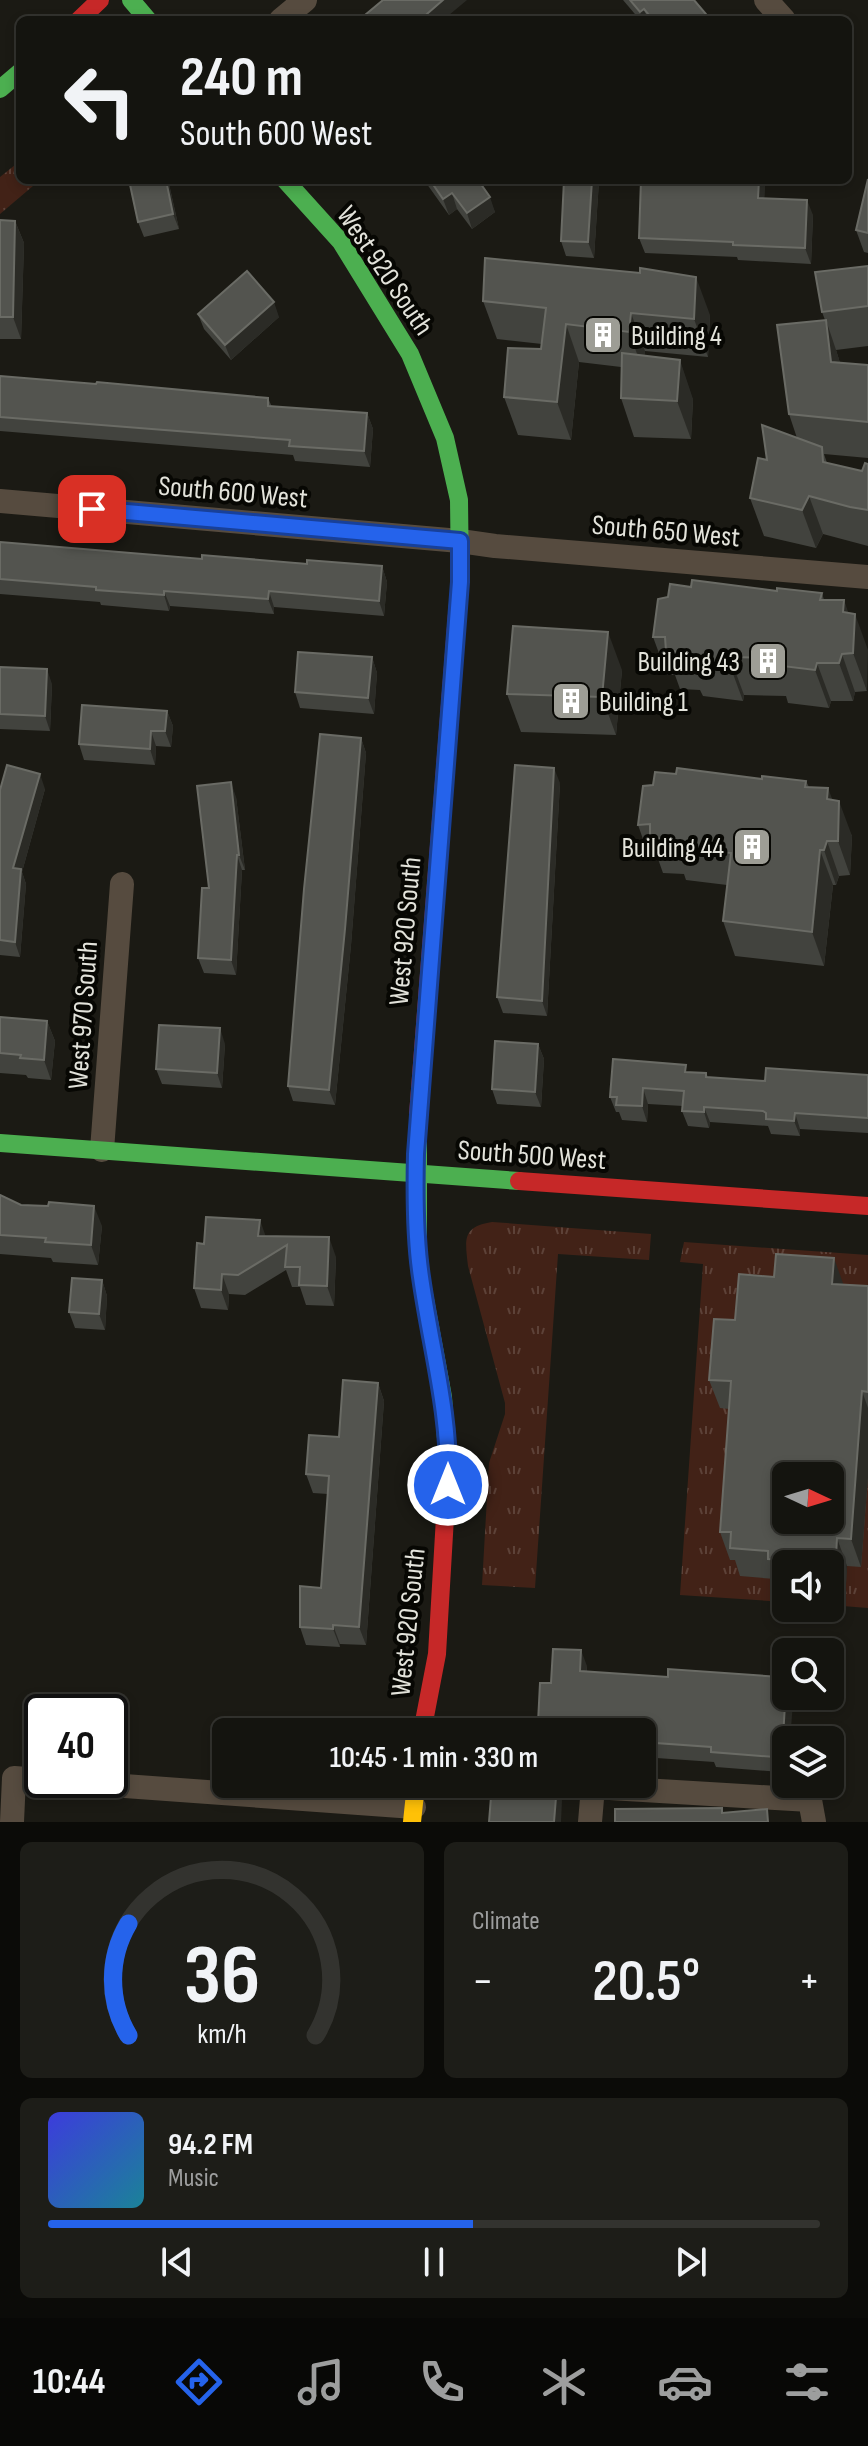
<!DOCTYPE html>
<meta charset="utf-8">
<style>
:root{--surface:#14140f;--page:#1d1d18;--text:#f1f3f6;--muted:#9d9e9e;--line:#33332f;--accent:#2563eb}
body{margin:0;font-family:"Sofia Sans Condensed",sans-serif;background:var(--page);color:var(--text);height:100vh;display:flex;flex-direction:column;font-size:30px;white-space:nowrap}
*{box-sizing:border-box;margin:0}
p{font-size:26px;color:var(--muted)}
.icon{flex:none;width:44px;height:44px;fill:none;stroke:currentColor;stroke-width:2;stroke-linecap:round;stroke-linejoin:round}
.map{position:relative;height:1822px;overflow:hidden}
.details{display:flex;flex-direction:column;gap:20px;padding:20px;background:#0b0b08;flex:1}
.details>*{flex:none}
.hud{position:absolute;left:16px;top:16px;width:836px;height:168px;border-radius:12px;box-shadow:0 4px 12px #0003,0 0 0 2px var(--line);background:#14140f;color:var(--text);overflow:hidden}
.needle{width:52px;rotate:94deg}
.tools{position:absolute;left:772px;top:1462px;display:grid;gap:16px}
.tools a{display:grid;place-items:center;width:72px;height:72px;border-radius:12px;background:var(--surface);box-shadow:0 4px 12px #0003,0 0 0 2px var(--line);font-size:40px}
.speed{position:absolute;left:24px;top:1694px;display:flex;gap:16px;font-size:40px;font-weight:700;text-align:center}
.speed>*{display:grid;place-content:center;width:104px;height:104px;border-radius:50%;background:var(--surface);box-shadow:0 4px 12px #0003,0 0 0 2px var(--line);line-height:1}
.speed .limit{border:4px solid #111;border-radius:12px;background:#fff;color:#111}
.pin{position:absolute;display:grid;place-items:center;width:68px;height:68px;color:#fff;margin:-34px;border-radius:16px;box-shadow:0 4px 12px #0006}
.me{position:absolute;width:88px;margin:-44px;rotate:0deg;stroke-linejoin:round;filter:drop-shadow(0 0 6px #0008)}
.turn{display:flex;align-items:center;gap:28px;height:168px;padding:0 32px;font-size:36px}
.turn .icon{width:104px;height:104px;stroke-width:2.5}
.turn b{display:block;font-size:56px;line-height:68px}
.big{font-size:60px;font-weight:600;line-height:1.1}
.details .widget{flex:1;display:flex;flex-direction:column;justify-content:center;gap:12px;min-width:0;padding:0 28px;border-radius:12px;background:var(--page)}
.details .dial{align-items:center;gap:0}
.dial svg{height:208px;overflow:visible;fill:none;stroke:var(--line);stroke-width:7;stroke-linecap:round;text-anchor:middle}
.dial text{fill:var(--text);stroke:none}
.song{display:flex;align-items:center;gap:24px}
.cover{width:96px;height:96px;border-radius:12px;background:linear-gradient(135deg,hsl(240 70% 55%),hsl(190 70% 35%))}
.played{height:8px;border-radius:4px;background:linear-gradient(90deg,var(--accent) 55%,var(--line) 55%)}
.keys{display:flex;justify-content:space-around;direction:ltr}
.heat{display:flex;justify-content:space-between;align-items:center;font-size:44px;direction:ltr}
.details .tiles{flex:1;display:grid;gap:20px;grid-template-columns:1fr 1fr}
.widget:last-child{grid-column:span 2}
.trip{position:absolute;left:212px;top:1718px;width:444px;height:80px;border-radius:12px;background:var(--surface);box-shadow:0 4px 12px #0003,0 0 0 2px var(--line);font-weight:600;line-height:80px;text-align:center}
.tab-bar{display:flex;height:128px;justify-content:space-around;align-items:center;background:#080806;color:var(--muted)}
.tab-bar .icon{width:56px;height:56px}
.tab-bar .active{color:var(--accent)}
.tab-bar b{font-size:36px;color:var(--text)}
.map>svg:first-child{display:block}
.grass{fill:url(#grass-tufts);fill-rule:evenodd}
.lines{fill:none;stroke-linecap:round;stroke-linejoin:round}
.street{stroke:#564b3f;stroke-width:24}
.fast{stroke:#4caf50;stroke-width:18}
.slow{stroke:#ffc107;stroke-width:18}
.jam{stroke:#c62828;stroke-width:18}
.wall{fill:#42433e}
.shaded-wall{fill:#2b2b26}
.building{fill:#53544f;stroke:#6a6b65;stroke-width:2;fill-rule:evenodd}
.route-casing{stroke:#184099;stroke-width:20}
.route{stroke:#2563eb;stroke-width:14}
.labels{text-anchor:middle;stroke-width:8;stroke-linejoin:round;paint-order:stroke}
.street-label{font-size:28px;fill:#e3e3db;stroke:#070703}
.poi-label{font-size:28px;fill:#e3e3db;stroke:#070703;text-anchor:start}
</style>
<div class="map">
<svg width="868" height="1822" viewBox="0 0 868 1822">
<defs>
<pattern id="grass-tufts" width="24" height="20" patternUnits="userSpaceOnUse" patternTransform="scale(2)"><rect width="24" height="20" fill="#422217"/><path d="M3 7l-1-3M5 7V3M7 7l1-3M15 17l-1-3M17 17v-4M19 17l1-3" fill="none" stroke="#5d4238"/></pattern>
</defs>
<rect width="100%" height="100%" fill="#1b1a14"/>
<g class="grass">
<polygon points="20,161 20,180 40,180 0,214 0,177"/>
<path d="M492,1222L651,1234L649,1260L558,1254L535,1588L482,1585L489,1463L505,1414V1403L468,1266C465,1239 462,1227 492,1222Z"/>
<path d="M684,1242L868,1255V1608L830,1605V1564H786V1602L680,1595L703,1264L680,1262ZM786,1476H830V1520H786Z"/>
</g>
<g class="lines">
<g class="street">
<polyline points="766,0 784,20"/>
<polyline points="281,20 305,0"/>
<polyline points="0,501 460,541 495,546 868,577"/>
<polyline points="102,1150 122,884"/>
<polyline points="12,1822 14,1778 414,1807"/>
<polyline points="590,1822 593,1787 810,1800 814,1822"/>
</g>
<g class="fast">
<polyline points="131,0 148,20"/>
<polyline points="0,89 20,72"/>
<polyline points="285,180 341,242 410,354 445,438 459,500 460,582 457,614"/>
<polyline points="418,1115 418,1249 421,1278 443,1397 448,1466"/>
<polyline points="0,1143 519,1181"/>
</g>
<polyline class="slow" points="412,1822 416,1784"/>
<g class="jam">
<polyline points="79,20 100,0"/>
<polyline points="418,1115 457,614"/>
<polyline points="519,1181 868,1206"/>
<polyline points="422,1732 437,1654 448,1466"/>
</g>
</g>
<g class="wall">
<polygon points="623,0 694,0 711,20 640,20"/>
<polygon points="868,179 868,253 864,252 856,230"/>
<polygon points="166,180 167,180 169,184 179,229 144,237 138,222"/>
<polygon points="424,180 478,180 495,212 472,229 457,209 449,215"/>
<polygon points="599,180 594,258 566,256 561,241"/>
<polygon points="765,180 764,198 813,215 811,264 738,260 737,257 645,253 639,238"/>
<polygon points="0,220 15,221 24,243 21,339 0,339"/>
<polygon points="868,266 868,346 836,350 840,363 868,365 868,458 824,454 827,463 862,471 868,464 868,546 823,534 816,548 764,536 750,498 767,460 797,438 789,414 825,320 822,312"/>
<polygon points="483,301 710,315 708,357 645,351 644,356 693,399 691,439 634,437 621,398 621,367 579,362 571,440 518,435 504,397 541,349 542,344 497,339"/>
<polygon points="198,314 279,317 231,360 204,329"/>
<polygon points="0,376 268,398 272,407 367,413 373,429 370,467 295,461 293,455 0,431"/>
<polygon points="0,542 202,559 382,566 387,582 384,616 274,607 274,614 170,606 169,611 101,605 100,602 0,594"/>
<polygon points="691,587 822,593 824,600 844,600 867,691 855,692 853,701 831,701 829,708 788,703 786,696 744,695 743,701 703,696 700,690 680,689 675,675 667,675 653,637 668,597"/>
<polygon points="372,657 377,673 374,714 300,708 295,692"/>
<polygon points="0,667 52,684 50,731 0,729"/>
<polygon points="622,670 616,735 521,732 507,694"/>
<polygon points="167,711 173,726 171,747 156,746 155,765 84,760 79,744"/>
<polygon points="361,738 366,753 351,945 335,1105 293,1101 288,1086"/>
<polygon points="676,774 806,781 809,787 833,800 852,836 850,875 839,876 836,885 833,885 824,966 735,956 723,921 727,885 686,880 684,874 663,873 658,859 650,859 638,825 653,785"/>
<polygon points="560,783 547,1016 503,1013 497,997"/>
<polygon points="45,789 22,872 26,884 20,957 0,955 0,790"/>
<polygon points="236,797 245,870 242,870 236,975 204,973 198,958"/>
<polygon points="0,1017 47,1021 55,1041 51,1080 28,1078 26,1075 0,1073"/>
<polygon points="225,1044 222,1088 162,1084 156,1069"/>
<polygon points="538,1044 544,1059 541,1107 497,1104 492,1089"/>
<polygon points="688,1072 706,1073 708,1077 765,1081 868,1075 868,1133 800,1129 800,1136 771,1134 768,1126 710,1122 709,1128 688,1126 682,1111 683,1106 648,1104 647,1122 622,1120 619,1112 616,1112 610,1097"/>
<polygon points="0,1195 21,1205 102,1226 98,1265 53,1262 51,1258 0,1254"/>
<polygon points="265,1236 336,1257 334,1306 306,1305 300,1287 292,1287 286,1270 245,1295 229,1294 228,1310 201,1308 194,1288 204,1244"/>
<polygon points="102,1280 107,1296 105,1330 75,1328 69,1312"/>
<polygon points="844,1284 868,1286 868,1477 861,1567 847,1566 846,1584 830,1583 830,1564 786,1564 786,1588 778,1587 775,1579 740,1576 735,1560 730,1560 720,1532 729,1409 720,1408 709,1380 735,1320"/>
<polygon points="378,1383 384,1401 366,1645 340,1644 340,1647 306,1645 300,1627 321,1588 328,1494 313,1493 306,1474 339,1437"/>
<polygon points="587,1666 587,1672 784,1687 793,1703 786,1740 786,1751 782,1749 780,1772 716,1767 714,1762 642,1757 642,1732 541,1732 538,1723 551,1683"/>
</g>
<g class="shaded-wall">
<polygon points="443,0 467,0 443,20 420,20"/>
<polygon points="644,9 648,20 643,20 640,12"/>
<polygon points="166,180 167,180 169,184 179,229 173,214"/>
<polygon points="592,180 599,180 594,258 588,242"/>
<polygon points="759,180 765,180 764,213 758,198"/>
<polygon points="452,193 457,209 449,215 443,199"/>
<polygon points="490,197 495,212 472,229 467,213"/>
<polygon points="807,200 813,215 811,264 805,248"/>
<polygon points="15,221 24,243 21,339 13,317"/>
<polygon points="696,277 710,315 708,357 694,319"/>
<polygon points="274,302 279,317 231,360 225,345"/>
<polygon points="631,313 645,351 643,370 629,332"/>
<polygon points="826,320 839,359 845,400 831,362"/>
<polygon points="566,324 579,362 571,440 557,402"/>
<polygon points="680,360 693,399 691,439 677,401"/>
<polygon points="367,413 373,429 370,467 364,451"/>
<polygon points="809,496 823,534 816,548 802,510"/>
<polygon points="382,566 387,582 384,616 379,601"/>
<polygon points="164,591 170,606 169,611 164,595"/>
<polygon points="269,591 274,607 274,614 268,599"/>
<polygon points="844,600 854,629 855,614 868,650 867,691 853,653 843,612"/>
<polygon points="608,632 622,670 616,735 602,697"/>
<polygon points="842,654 855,692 853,701 839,663"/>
<polygon points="372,657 377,673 374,714 368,698"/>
<polygon points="730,657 744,695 743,701 729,663"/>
<polygon points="817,663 831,701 829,708 815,670"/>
<polygon points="47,669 52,684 50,731 45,716"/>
<polygon points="167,711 173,726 171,747 165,731"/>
<polygon points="151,731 156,746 155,765 150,749"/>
<polygon points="361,738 366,753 351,945 335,1105 329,1090"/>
<polygon points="554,768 560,783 547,1016 542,1001"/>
<polygon points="40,774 45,789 22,872 26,884 20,957 15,942 13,868"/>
<polygon points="231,782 236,797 245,870 239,855"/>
<polygon points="828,788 839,817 839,801 852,836 850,875 838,841 827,799"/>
<polygon points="827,841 839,876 836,885 824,850"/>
<polygon points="820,850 833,885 824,966 812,932"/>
<polygon points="237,855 242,870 236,975 231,960"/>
<polygon points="47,1021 55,1041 51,1080 44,1060"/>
<polygon points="220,1028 225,1044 222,1088 217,1073"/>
<polygon points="538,1044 544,1059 541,1107 535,1092"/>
<polygon points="643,1088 648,1104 647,1122 642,1106"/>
<polygon points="704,1107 710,1122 709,1128 704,1112"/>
<polygon points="795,1113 800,1129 800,1136 794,1121"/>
<polygon points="94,1206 102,1226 98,1265 91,1245"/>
<polygon points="260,1220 267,1240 258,1236"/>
<polygon points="329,1237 336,1257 334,1306 327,1286"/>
<polygon points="834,1258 844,1286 832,1284"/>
<polygon points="222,1274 229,1294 228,1310 221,1290"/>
<polygon points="102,1280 107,1296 105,1330 99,1314"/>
<polygon points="378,1383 384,1401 366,1645 359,1627"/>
<polygon points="862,1391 868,1408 868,1477 861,1567 851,1539"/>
<polygon points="837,1538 847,1566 846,1584 836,1556"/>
<polygon points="333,1625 340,1644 340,1647 333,1629"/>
<polygon points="581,1650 587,1666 586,1686 580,1671"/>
<polygon points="786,1696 790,1696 793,1703 790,1740 786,1740 786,1745 783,1738"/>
<polygon points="776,1733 782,1749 780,1772 775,1757"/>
<polygon points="557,1785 562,1800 561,1822 554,1822"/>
</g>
<g class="building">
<polygon points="383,0 443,0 420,20 359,20"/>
<polygon points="630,0 694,0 711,20 653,20 644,9 640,12"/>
<polygon points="868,179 868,233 856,230"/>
<polygon points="129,180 166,180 173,214 138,222"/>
<polygon points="430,180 478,180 490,197 467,213 452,193 443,199"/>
<polygon points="564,180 592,180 588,242 561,241"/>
<polygon points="641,180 759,180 758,198 807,200 805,248 733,245 733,242 639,238"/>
<polygon points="0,220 15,221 13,317 0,317"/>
<polygon points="485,258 640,273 640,268 696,277 694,319 631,313 629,332 566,324 557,402 504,397 508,348 541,349 546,308 483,301"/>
<polygon points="868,266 868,306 822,312 815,272"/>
<polygon points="247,271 274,302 225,345 198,314"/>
<polygon points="826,320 831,362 868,365 868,422 789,414 777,325"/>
<polygon points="622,353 680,360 677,401 621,398"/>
<polygon points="0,376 96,384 97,382 268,398 268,406 367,413 364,451 289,446 290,440 0,417"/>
<polygon points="762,425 822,447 823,462 862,471 865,463 868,464 868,510 850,507 809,496 802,510 750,498 758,458 767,460"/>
<polygon points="0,542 202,559 202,555 307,564 307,560 382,566 379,601 269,591 268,599 164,591 164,595 96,590 96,587 0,579"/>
<polygon points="692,580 777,591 777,588 822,593 820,600 844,600 843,612 855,614 853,653 842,654 839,663 817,663 815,670 774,665 777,658 730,657 729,663 689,658 690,652 666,651 665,637 653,637 658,599 668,597 670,584 691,587"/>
<polygon points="513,626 608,632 602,697 507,694"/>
<polygon points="298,652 372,657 368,698 295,692"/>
<polygon points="0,667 47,669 45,716 0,714"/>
<polygon points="82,705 167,711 165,731 151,731 150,749 79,744"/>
<polygon points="320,734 361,738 345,929 329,1090 288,1086 304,889"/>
<polygon points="7,765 40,774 13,868 21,869 15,942 0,940 0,790"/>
<polygon points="515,765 554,768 542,1001 497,997"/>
<polygon points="677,768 762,779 762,776 806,781 805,787 828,788 827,799 839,801 838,841 827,841 824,850 820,850 812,932 723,921 731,853 674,846 675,839 650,838 650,824 638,825 643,786 653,785 655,772 676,774"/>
<polygon points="231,782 239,855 237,855 231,960 198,958 202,888 209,888 197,786"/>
<polygon points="0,1017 47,1021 44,1060 20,1058 21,1055 0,1053"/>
<polygon points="159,1025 220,1028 217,1073 156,1069"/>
<polygon points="495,1041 538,1044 535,1092 492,1089"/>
<polygon points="613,1059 686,1065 685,1072 706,1073 706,1077 765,1081 766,1068 868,1075 868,1118 795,1113 794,1121 766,1119 766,1113 763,1111 704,1107 704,1112 682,1111 684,1091 643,1088 642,1106 616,1105 617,1097 610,1097"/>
<polygon points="0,1195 21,1205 48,1206 49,1202 94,1206 91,1245 45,1242 46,1238 0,1235"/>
<polygon points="206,1217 260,1220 258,1236 329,1237 327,1286 299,1285 300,1267 285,1267 287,1245 238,1275 222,1274 221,1290 194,1288 197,1243 204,1244"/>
<path d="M776,1254L834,1258L832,1284L868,1286V1392L862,1391L851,1539L837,1538L836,1556L801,1553V1561L768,1559V1551L730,1548L731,1532H720L731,1381L709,1380L714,1319L735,1320L739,1274L774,1277ZM786,1476H830V1520H786Z"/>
<polygon points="72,1278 102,1280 99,1314 69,1312"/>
<polygon points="343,1380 378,1383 359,1627 333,1625 333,1629 300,1627 300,1586 321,1588 329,1476 306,1474 309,1435 339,1437"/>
<polygon points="553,1649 581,1650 580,1671 668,1677 668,1669 780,1677 780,1687 786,1687 783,1738 776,1733 775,1757 711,1752 711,1747 642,1742 642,1732 614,1732 614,1731 605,1730 605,1727 538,1723 540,1683 551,1683"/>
<polygon points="492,1784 557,1785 554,1822 489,1822"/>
<polygon points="722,1808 722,1813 767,1809 768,1822 615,1822 615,1809"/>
</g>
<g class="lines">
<g class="route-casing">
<path id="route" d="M92,509L460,541V582L416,1154C415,1195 415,1237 421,1277C431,1348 450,1412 448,1485"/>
</g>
<use href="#route" class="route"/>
</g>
<defs>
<g id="building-square" transform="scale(2)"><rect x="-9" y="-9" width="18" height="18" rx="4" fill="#9d9d95" stroke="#070703"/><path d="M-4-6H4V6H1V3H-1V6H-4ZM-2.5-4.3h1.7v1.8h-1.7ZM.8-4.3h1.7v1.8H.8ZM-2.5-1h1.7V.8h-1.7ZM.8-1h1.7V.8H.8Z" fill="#fff"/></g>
</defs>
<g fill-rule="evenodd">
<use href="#building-square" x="603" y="335"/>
<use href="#building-square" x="768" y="661"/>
<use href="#building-square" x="571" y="701"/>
<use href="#building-square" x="752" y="847"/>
</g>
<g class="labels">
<g class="street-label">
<text transform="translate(386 270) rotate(56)" y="10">West 920 South</text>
<text transform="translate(233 491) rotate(5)" y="10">South 600 West</text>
<text transform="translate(666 530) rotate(5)" y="10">South 650 West</text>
<text transform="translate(404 931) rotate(-85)" y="10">West 920 South</text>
<text transform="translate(82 1015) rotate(-86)" y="10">West 970 South</text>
<text transform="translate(532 1154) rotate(4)" y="10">South 500 West</text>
<text transform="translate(407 1622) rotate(-84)" y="10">West 920 South</text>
</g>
<g class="poi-label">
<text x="631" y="345">Building 4</text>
<text x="740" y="671" text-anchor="end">Building 43</text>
<text x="599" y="711">Building 1</text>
<text x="724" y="857" text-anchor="end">Building 44</text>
</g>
</g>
</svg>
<div class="tools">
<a><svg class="needle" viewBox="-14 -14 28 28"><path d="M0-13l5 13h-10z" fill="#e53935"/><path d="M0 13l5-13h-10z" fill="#9d9e9e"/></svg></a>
<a><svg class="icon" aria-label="sound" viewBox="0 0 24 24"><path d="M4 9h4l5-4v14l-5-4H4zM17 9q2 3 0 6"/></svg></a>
<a><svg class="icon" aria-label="search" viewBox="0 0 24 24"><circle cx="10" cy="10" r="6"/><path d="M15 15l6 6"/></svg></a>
<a><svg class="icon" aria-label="layers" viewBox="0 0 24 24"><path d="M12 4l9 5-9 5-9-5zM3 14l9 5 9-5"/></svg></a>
</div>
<div class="speed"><div class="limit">40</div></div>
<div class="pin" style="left:92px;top:509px;background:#d93025"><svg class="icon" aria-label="arrive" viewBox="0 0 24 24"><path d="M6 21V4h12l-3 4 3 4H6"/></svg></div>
<svg class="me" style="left:448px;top:1485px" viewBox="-20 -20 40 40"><circle r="17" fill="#2563eb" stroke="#fff" stroke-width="3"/><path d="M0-11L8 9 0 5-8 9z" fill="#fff"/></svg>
<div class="trip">10:45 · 1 min · 330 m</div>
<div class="hud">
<div class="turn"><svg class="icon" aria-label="left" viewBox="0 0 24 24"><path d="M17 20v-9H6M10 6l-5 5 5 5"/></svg><div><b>240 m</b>South 600 West</div></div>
</div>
</div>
<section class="details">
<div class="tiles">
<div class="widget dial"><svg viewBox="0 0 100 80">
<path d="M14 69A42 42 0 1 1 86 69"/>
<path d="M14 69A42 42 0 0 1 14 26" stroke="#2563eb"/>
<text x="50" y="56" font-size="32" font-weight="700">36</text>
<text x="50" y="72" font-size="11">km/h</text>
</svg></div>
<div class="widget"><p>Climate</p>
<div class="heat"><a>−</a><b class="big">20.5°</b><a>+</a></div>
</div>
<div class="widget">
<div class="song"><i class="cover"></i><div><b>94.2 FM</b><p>Music</p></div></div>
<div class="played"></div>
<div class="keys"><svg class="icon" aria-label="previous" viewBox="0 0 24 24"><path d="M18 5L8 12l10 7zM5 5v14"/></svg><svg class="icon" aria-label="pause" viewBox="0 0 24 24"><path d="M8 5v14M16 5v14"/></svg><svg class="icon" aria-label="next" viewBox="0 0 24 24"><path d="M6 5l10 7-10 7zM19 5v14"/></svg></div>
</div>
</div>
</section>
<nav class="tab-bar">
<b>10:44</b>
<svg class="icon active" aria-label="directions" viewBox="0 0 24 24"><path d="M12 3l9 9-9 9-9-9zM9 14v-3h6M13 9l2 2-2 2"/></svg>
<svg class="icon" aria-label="music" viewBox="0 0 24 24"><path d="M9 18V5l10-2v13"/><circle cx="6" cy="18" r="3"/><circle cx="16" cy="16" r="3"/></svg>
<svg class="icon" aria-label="phone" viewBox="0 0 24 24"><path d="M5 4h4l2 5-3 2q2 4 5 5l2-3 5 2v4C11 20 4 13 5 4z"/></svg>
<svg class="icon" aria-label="climate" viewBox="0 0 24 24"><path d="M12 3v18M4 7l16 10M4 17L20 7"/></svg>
<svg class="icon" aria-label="car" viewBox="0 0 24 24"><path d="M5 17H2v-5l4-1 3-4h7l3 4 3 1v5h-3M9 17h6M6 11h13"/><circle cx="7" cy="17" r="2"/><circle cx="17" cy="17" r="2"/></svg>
<svg class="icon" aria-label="filters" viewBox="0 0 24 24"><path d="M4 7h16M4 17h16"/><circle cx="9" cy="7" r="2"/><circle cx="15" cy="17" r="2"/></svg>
</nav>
